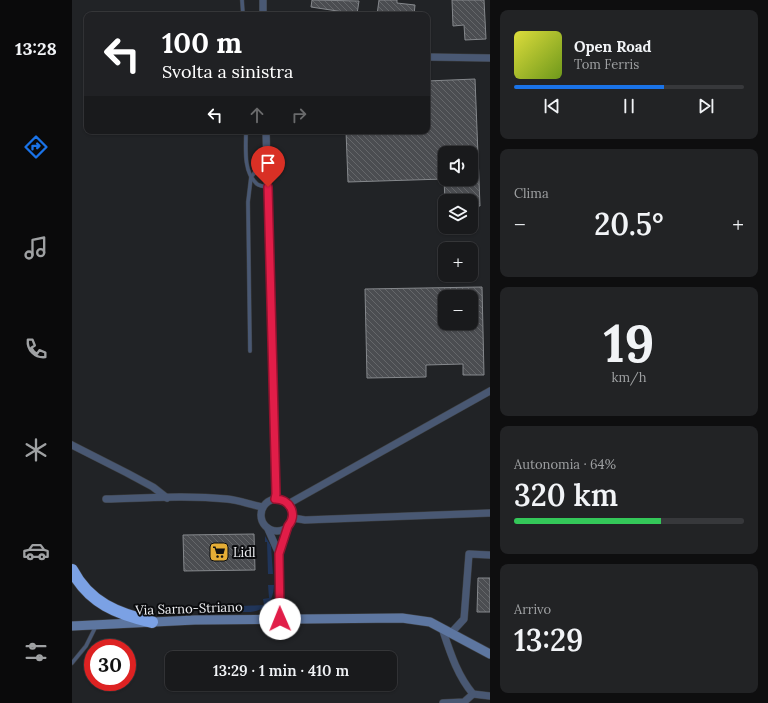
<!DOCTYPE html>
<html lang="it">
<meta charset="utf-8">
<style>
:root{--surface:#191a1c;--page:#222325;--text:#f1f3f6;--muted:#9fa1a3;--line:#37383b;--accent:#1a73e8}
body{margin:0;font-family:Lora,serif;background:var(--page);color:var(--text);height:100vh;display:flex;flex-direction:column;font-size:15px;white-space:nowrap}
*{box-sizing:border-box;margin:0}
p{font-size:13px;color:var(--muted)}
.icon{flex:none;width:22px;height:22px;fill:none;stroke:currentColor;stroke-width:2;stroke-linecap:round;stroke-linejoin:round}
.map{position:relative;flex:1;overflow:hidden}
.sheet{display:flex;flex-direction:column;gap:10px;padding:10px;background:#0e0e0f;width:278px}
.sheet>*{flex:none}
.top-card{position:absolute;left:12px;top:12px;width:346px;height:122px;border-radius:8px;box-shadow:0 1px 3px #0004,0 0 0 1px var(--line);background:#202124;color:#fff;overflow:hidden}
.controls{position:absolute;left:366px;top:146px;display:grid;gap:8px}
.controls a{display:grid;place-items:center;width:40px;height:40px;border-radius:8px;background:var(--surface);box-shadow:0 1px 3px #0004,0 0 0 1px var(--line);font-size:20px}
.speed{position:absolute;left:12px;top:639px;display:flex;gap:8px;font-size:20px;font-weight:700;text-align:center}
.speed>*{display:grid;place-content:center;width:52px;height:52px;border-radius:50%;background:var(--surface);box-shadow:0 1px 3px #0004,0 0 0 1px var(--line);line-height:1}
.speed .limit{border:6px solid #d22;background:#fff;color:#111}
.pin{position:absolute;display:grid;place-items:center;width:34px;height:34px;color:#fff;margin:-41px -17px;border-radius:50% 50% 50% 0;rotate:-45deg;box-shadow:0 0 4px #0007}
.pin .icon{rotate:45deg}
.me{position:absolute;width:44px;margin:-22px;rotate:359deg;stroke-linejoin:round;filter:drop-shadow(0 0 3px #0008)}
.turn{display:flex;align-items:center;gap:14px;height:84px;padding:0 12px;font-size:18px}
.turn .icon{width:52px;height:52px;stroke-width:2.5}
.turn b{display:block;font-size:28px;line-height:34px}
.lanes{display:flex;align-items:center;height:38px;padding:0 12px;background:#0003;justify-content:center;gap:20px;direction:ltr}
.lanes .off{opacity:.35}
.big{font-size:30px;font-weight:600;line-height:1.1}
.sheet .card{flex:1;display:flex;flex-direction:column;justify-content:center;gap:6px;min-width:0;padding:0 14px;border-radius:8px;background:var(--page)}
.sheet .dial{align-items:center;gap:0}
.dial b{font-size:52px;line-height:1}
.song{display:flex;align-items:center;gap:12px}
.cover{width:48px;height:48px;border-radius:6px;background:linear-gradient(135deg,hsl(60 70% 55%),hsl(80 70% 35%))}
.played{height:4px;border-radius:2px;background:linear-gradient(90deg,var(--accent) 65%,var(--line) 65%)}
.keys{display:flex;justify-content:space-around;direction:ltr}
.heat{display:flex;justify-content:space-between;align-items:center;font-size:22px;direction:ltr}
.charge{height:6px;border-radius:3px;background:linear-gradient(90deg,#34c759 64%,var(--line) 0)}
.trip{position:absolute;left:93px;top:651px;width:232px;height:40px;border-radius:8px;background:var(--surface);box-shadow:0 1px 3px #0004,0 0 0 1px var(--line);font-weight:600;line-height:40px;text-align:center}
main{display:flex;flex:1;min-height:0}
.menu{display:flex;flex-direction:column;width:72px;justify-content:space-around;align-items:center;background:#0a0a0b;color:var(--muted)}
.menu .icon{width:28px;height:28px}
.menu .active{color:var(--accent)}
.menu b{font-size:18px;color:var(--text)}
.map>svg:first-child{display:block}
.green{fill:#20355a}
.building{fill:url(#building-back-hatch);stroke:#85888c;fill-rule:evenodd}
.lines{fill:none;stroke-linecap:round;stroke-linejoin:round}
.lane-casing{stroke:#3e4043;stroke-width:4.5}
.street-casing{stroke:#3e4043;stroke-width:8}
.secondary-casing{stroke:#3e4043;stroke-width:10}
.highway-casing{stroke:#3e4043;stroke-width:13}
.lane{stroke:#495873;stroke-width:3.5}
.street{stroke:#495873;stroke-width:7}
.secondary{stroke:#5d76a0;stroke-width:9}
.highway{stroke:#7ba1e4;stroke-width:12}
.route-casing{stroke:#92132f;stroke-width:10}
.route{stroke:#e11d48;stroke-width:7}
.labels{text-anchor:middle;stroke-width:4;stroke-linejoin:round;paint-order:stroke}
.poi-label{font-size:13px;fill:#eeeff2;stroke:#0b0c0e;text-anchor:start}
.street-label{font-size:13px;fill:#eeeff2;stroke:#0b0c0e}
</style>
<main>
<nav class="menu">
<b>13:28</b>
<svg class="icon active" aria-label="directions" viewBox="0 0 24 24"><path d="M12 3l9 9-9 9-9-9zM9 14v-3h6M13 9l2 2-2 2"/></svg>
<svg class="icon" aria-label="music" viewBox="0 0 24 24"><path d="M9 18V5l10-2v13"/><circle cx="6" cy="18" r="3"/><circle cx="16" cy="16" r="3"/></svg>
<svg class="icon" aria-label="phone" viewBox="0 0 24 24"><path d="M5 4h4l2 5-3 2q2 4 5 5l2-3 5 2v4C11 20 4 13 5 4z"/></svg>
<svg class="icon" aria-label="climate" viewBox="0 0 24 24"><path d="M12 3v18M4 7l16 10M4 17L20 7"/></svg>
<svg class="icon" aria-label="car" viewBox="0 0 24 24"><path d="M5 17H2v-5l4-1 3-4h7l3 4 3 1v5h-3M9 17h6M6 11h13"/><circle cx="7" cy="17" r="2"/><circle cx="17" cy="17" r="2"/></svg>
<svg class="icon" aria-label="filters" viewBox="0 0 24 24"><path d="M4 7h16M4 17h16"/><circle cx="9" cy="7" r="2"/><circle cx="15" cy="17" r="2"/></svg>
</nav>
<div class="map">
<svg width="418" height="703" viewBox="0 0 418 703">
<defs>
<pattern id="building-back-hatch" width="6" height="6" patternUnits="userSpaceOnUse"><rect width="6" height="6" fill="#4b4d51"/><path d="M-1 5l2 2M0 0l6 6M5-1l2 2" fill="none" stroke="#65676a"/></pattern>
</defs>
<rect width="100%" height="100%" fill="#212326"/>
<g class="green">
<polygon points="193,536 199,546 201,574 196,574 195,542 193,542"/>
<path d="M196,585H202C201,608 188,613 168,612L165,609L149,607L192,605L191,599L197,598Z"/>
</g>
<g class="building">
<polygon points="240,0 287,1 285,14 239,7"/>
<polygon points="307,0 325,0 325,3 343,5 342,15 319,13 319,15 305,15"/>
<polygon points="380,0 412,0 414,39 393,40 392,25 381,26"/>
<path d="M403,79L408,206H399V201H373L372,179L276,182L274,131H355V81ZM373,153H399V179H373Z"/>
<path d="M410,287L412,375H391V364L354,365V377L295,378L293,289ZM373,297H399V323H373Z"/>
<polygon points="182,534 183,570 112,571 111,535"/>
<polygon points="406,578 418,578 418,612 405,612"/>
</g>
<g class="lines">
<g class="lane-casing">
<g id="lane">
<polyline points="170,0 171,15"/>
<path d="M174,131C174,147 171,171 184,183C186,186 191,186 195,187"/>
<polyline points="178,351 176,202 179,177 184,171 195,168"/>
<polyline points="0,663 14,646 24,626"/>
</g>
</g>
<g class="street-casing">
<g id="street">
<polyline points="191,0 191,15"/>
<polyline points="355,57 418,58"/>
<polyline points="194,131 204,494 203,499"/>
<polyline points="0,445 55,473 81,487 95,498"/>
<path d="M34,499C74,498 115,495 155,499C167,500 179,505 191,507"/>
<circle cx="205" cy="515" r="16"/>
<polyline points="216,504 418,391"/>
<polyline points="221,518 233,520 418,513"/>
<polyline points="196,529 207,554"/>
<polyline points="208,619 207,554 216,527"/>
<path d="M370,628C378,652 385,675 401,694L418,696"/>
<polyline points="379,633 392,619 397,554 418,555"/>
<polyline points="371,703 392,702 401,694"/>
</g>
</g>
<g class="secondary-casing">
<polyline id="secondary" points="0,626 123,620 330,618 358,622 418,654"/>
</g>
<g class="highway-casing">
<path id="highway" d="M0,570C17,603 46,614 80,622"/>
</g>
<use href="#lane" class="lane"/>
<use href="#street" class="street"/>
<use href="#secondary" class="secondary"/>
<use href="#highway" class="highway"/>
</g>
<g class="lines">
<g class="route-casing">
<path id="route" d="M196,187L204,494L203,499C218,499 226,514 216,526L207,554L208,619"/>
</g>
<use href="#route" class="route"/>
</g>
<defs>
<g id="supermarket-square" transform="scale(1)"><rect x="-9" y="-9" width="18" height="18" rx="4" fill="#e5ad36" stroke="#0b0c0e"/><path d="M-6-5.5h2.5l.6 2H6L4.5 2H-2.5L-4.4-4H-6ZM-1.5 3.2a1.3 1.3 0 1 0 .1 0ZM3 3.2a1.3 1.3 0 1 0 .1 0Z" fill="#111"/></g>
</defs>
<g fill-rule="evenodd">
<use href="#supermarket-square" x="147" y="552"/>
</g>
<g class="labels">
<g class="poi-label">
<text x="161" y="557">Lidl</text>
</g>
<g class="street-label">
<text transform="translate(117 608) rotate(-2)" y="5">Via Sarno-Striano</text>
</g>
</g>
</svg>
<div class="controls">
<a><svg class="icon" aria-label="sound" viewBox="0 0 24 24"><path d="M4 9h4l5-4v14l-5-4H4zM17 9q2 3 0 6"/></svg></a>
<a><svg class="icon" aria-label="layers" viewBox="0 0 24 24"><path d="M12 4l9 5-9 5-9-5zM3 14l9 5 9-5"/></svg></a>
<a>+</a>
<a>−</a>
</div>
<div class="speed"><div class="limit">30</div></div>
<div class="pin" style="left:196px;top:187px;background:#d93025"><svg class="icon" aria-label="arrive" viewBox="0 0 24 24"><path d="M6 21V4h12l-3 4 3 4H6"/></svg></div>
<svg class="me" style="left:208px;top:619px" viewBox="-20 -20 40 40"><circle r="19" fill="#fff"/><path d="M0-13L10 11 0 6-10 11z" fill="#e11d48"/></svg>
<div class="trip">13:29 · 1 min · 410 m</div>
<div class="top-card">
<div class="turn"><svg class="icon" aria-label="left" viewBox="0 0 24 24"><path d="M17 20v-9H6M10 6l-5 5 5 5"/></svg><div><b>100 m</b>Svolta a sinistra</div></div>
<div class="lanes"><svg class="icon" aria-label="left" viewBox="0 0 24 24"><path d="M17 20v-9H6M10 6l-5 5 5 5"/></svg><svg class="icon off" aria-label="ahead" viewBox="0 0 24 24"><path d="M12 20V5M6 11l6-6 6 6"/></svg><svg class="icon off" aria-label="right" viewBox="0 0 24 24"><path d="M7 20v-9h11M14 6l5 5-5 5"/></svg></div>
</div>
</div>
<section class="sheet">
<div class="card">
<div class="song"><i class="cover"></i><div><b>Open Road</b><p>Tom Ferris</p></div></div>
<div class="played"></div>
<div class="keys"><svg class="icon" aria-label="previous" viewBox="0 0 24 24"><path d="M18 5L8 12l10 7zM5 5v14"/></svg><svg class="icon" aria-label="pause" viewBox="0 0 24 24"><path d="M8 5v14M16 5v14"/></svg><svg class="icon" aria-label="next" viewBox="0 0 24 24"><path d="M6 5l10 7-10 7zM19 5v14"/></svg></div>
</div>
<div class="card"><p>Clima</p>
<div class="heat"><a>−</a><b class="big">20.5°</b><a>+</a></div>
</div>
<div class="card dial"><b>19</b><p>km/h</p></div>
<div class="card"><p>Autonomia · 64%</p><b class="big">320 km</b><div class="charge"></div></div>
<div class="card"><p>Arrivo</p><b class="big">13:29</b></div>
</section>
</main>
